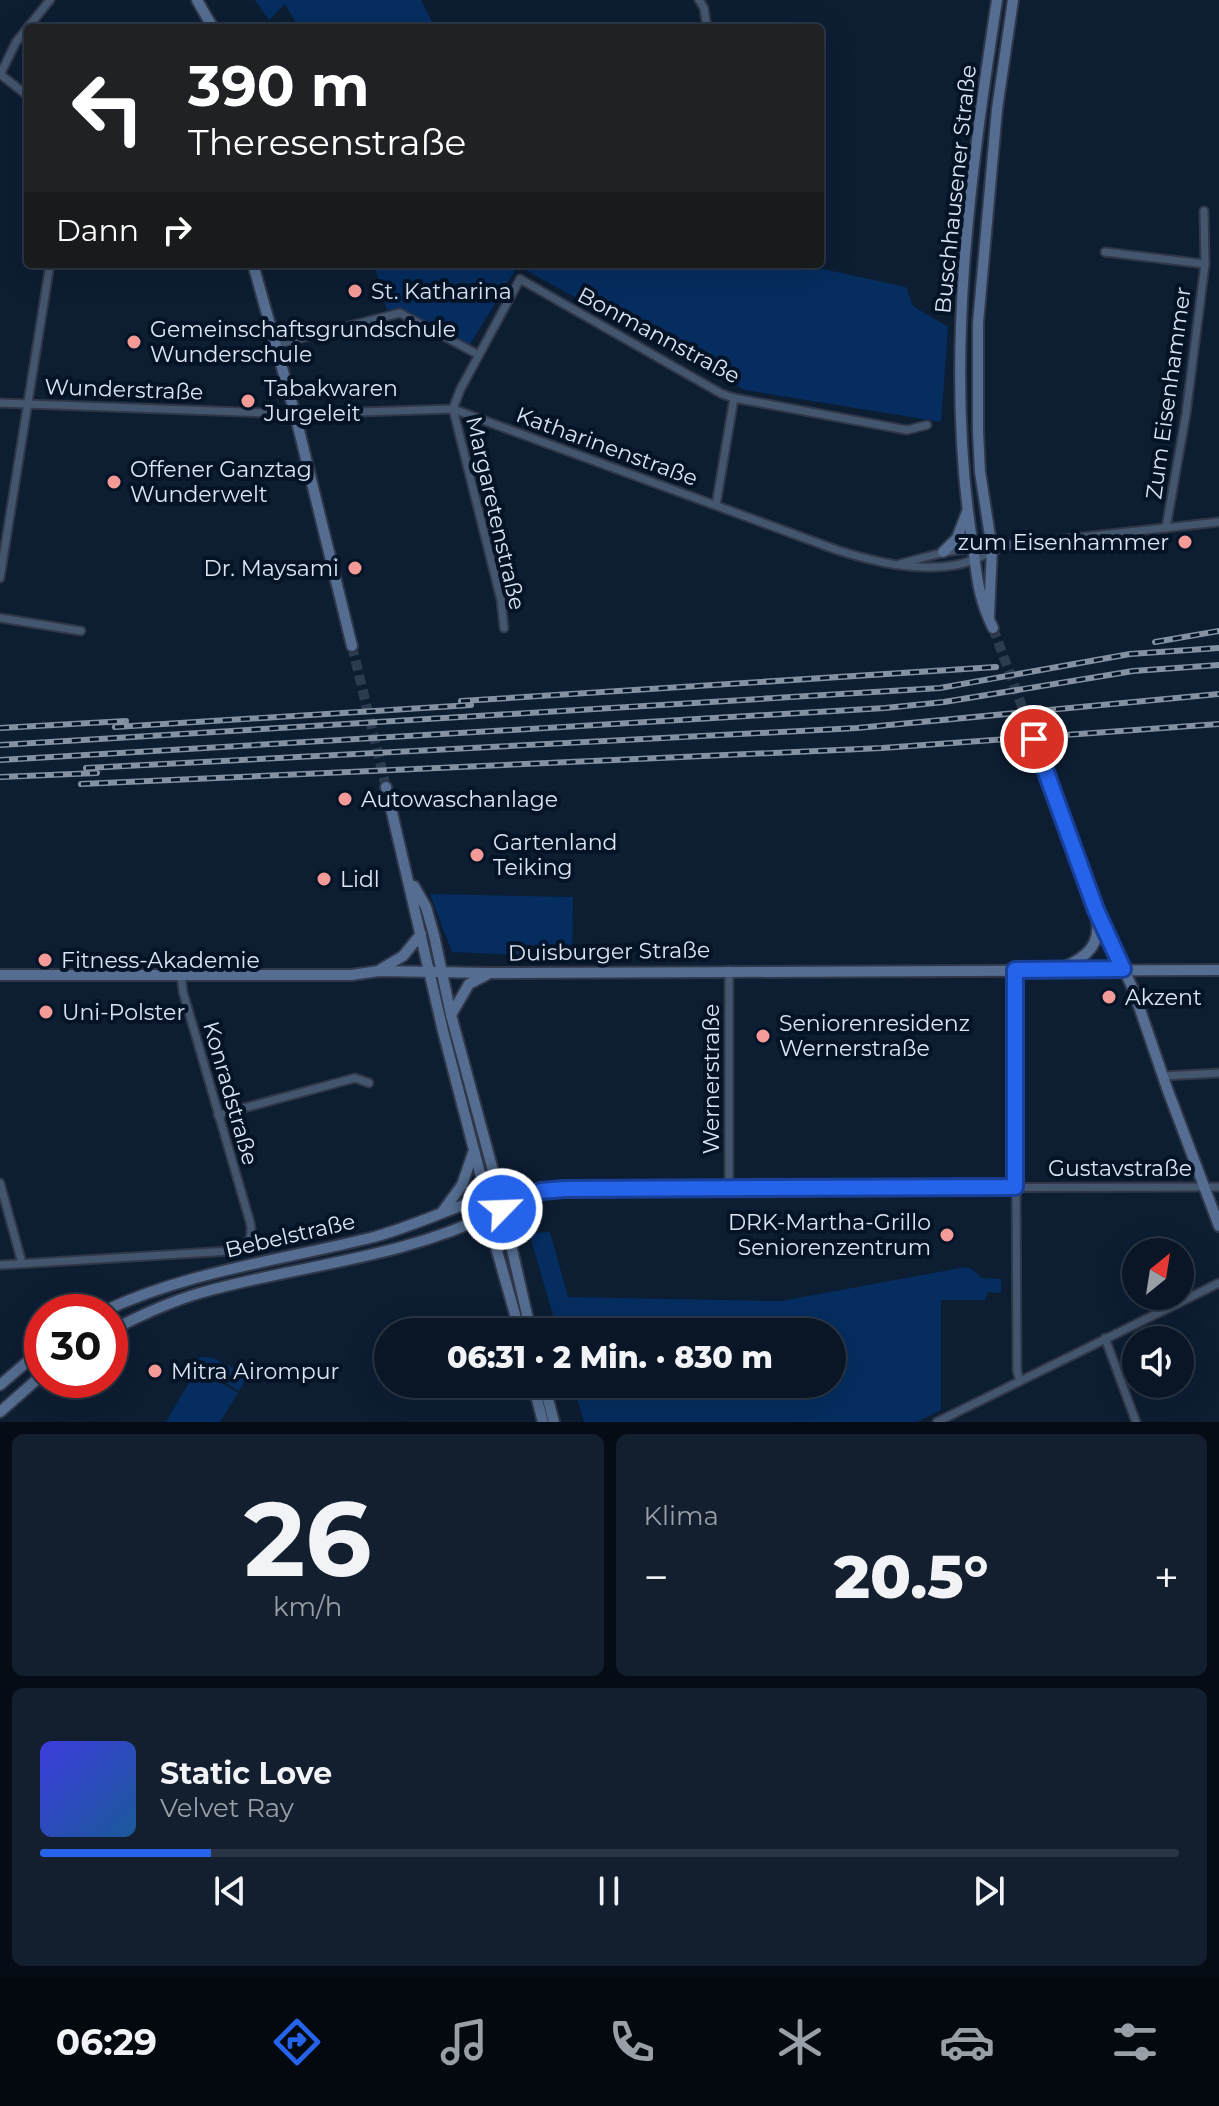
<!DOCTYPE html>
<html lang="de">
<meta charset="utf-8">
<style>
:root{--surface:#0a1626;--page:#131f2e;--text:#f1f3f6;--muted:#999fa7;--line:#2a3543;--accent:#2563eb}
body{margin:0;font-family:Montserrat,sans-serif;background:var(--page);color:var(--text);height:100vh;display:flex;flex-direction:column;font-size:30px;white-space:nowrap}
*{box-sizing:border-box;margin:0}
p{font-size:26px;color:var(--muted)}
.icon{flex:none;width:44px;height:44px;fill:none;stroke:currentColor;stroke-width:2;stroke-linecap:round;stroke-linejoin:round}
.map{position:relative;height:1422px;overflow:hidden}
.details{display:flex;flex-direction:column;gap:12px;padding:12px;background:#060c15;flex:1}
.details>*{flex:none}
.banner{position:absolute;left:24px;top:24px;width:800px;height:244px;border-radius:8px;box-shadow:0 8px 32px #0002,0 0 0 2px var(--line);background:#202124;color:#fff;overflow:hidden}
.needle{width:52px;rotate:30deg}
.fabs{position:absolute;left:1122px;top:1238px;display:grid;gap:16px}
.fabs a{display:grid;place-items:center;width:72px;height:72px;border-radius:50%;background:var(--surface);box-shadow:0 8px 32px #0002,0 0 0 2px var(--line);font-size:40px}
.speed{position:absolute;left:24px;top:1294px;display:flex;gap:16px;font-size:40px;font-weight:700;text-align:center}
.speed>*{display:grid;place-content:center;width:104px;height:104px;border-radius:50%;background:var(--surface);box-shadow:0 8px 32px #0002,0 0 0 2px var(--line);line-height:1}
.speed .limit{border:12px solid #d22;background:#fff;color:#111}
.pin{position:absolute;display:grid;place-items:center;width:68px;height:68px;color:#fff;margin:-34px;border:4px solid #fff;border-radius:50%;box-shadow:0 2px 8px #0007}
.me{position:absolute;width:88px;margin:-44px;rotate:66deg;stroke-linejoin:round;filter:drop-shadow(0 0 6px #0008)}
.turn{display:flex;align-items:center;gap:28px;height:168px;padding:0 32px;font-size:36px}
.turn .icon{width:104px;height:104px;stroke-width:2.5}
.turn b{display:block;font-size:56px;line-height:68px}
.then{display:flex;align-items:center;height:76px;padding:0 32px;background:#0003;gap:16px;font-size:30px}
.big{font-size:60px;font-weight:800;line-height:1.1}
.details .tile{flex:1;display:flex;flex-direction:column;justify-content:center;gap:12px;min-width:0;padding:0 28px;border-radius:12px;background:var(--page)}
.details .dial{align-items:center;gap:0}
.dial b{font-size:104px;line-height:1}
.song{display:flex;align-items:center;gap:24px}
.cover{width:96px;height:96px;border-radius:12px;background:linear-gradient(135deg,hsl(240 70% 55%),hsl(210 70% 35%))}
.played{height:8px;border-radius:4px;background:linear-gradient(90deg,var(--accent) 15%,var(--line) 15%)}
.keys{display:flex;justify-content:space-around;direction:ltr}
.heat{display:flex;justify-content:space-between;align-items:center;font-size:44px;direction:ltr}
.details .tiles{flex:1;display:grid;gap:12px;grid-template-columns:1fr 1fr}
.tile:last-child{grid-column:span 2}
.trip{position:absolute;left:374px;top:1318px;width:472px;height:80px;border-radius:40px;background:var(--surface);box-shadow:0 8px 32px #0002,0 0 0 2px var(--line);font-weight:800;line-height:80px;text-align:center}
.dock{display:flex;height:128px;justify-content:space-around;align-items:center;background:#04090f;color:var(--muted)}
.dock .icon{width:56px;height:56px}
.dock .current{color:var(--accent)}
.dock b{font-size:36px;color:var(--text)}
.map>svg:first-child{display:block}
.green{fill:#052d5f}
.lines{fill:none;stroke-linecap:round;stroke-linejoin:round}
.secondary-tunnel{stroke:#2c3b4f;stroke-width:10;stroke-dasharray:10 5;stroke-linecap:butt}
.street-casing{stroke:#303749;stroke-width:11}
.secondary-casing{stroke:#303749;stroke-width:14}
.street{stroke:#44566e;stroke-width:7}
.secondary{stroke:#546d90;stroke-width:10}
.rail-casing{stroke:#8491a3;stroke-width:6}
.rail{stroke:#051327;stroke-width:3;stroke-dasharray:9;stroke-linecap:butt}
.route-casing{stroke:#184099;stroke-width:20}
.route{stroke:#2563eb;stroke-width:14}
.poi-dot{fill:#f59b97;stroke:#051327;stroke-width:3}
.labels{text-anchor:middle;stroke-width:8;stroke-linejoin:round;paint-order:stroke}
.street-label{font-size:22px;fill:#dae4f3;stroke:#051327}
.poi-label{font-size:22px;fill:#dae4f3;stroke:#051327;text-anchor:start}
</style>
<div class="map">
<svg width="1219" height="1422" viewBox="0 0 1219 1422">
<rect width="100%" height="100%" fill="#0d1d32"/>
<g class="green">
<polygon points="255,0 421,0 435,28 299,28 285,4 269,20"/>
<polygon points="374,264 799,264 906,287 913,306 948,327 941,422 745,390 518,266 469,346 402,309 387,310"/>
<polygon points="430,894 573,897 572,957 452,952"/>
<polygon points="550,1232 568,1297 781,1301 966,1267 976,1272 981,1278 1001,1279 1001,1293 988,1292 985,1300 941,1300 941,1410 917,1422 584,1422 573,1384 832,1384 832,1332 558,1332 529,1233"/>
<polygon points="202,1357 213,1358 248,1375 239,1391 196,1365 198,1359"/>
<polygon points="197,1369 238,1393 220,1422 166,1422"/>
</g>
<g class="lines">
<g class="secondary-tunnel">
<polyline points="993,628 1034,739"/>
<polyline points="352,646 386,787"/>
</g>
<g class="street-casing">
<g id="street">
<polyline points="699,0 704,8 707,28"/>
<polyline points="0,74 28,96"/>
<polyline points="0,75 16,42 50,0"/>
<polyline points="1204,211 1205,264"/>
<polyline points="1105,252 1205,264 1186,414 1166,528"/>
<polyline points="274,345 400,313 479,355"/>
<path d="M0,403L295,414L453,409L837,550C875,562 916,572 956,565C975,562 991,550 1010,545L1219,522"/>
<polyline points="716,505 734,398"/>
<path d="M900,564C930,556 959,546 990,549"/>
<polyline points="0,578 50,264"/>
<polyline points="0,618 81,631"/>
<polyline points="504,628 501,600 453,409 460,390 520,279 722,394 734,398 907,430 927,425"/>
<polyline points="729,970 729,1188"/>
<polyline points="1015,970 1017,1371 1020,1381"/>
<polyline points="1164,1076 1219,1073"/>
<polyline points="218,1115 355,1078 369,1083"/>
<polyline points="0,1183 22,1263"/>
<polyline points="499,1193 526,1189 1219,1187"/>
<polyline points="502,1209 539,1192"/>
<path d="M0,1265L230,1251C247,1248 254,1239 250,1222L183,992L181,975"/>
<polyline points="1105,1338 1136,1422"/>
<polyline points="937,1422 1219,1283"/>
</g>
</g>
<g class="secondary-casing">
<g id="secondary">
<polyline points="197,0 213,28"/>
<polyline points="253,264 295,414 352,646"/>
<polyline points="943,552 957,538 967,512"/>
<polyline points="989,615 992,549 980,472 978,432 978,323 997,109 1013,0"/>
<path d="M993,628C976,593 977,571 971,534C945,357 970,176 997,0"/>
<polyline points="1034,739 1096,910 1133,989 1168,1091 1219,1226"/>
<polyline points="386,787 443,1031 486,1196 492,1233 520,1332"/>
<polyline points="414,886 426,907 434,935 451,1015 499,1193 531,1332"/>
<path d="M1064,967C1087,957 1100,945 1097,920"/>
<polyline points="381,969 403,956 421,934"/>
<polyline points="0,975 351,975 379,971 491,973 1219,970"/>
<polyline points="451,1015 469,984 488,974"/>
<polyline points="443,1211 462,1185 473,1153"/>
<path d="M102,1312C188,1271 283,1260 374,1237C414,1226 450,1208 490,1196"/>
<path d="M110,1331C139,1316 169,1302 200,1293C298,1265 401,1259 493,1213"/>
<polyline points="533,1384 543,1422"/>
<polyline points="544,1384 554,1422"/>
<polyline points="0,1385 42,1349"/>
<polyline points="0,1412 42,1375"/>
</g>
</g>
<use href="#street" class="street"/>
<use href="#secondary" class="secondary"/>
<g class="rail-casing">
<g id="rail">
<polyline points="1155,642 1219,631"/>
<polyline points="461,701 996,667"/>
<polyline points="115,727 471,705"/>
<polyline points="0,728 126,721"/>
<polyline points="0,745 940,688 1130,654 1219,648"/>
<polyline points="0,760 885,708 944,702 1133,671 1219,665"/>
<polyline points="86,768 857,728 1219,694"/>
<polyline points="0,777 97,773"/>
<polyline points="81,784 882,748 1219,724"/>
</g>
</g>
<use href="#rail" class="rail"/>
</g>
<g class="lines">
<g class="route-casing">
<polyline id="route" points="502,1209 541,1191 564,1189 1015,1187 1015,970 1123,969 1096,910 1034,739"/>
</g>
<use href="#route" class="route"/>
</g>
<g class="poi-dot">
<circle cx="355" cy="291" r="8"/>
<circle cx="134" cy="342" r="8"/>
<circle cx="248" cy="401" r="8"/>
<circle cx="114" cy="482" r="8"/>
<circle cx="1185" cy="542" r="8"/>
<circle cx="355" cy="568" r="8"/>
<circle cx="345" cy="799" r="8"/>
<circle cx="477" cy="855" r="8"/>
<circle cx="324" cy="879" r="8"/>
<circle cx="45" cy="960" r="8"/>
<circle cx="1109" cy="997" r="8"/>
<circle cx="46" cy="1012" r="8"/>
<circle cx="763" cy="1036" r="8"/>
<circle cx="947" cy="1235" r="8"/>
<circle cx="155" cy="1371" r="8"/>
</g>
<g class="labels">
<g class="street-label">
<text transform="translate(955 189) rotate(-84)" y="8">Buschhausener Straße</text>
<text transform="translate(659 335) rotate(28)" y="8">Bonmannstraße</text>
<text transform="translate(124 389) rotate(2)" y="8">Wunderstraße</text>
<text transform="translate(1168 393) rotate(-82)" y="8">Zum Eisenhammer</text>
<text transform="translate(607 446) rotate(20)" y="8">Katharinenstraße</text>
<text transform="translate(496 513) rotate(77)" y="8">Margaretenstraße</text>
<text transform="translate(609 951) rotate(-1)" y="8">Duisburger Straße</text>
<text transform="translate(711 1079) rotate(-90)" y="8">Wernerstraße</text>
<text transform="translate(231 1093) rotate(74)" y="8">Konradstraße</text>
<text x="1120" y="1176">Gustavstraße</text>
<text transform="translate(290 1235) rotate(-13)" y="8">Bebelstraße</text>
</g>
<g class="poi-label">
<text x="371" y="299">St. Katharina</text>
<text x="150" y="337">Gemeinschaftsgrundschule<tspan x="150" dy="25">Wunderschule</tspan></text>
<text x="264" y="396">Tabakwaren<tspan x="264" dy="25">Jurgeleit</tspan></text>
<text x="130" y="477">Offener Ganztag<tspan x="130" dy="25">Wunderwelt</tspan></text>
<text x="1169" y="550" text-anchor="end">zum Eisenhammer</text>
<text x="339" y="576" text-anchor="end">Dr. Maysami</text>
<text x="361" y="807">Autowaschanlage</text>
<text x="493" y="850">Gartenland<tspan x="493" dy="25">Teiking</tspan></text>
<text x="340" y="887">Lidl</text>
<text x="61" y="968">Fitness-Akademie</text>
<text x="1125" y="1005">Akzent</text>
<text x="62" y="1020">Uni-Polster</text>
<text x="779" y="1031">Seniorenresidenz<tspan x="779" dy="25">Wernerstraße</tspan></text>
<text x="931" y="1230" text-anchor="end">DRK-Martha-Grillo<tspan x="931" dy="25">Seniorenzentrum</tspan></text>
<text x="171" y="1379">Mitra Airompur</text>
</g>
</g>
</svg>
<div class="fabs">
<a><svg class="needle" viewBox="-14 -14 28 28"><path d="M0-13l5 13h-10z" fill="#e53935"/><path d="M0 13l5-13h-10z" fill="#999fa7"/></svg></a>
<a><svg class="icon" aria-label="sound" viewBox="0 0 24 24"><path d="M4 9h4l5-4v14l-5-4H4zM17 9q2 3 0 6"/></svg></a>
</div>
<div class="speed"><div class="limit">30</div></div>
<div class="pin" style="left:1034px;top:739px;background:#d93025"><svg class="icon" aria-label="arrive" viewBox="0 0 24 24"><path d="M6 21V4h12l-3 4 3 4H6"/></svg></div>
<svg class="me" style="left:502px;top:1209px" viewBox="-20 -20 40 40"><circle r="17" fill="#2563eb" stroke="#fff" stroke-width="3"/><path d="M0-11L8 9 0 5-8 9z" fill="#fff"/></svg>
<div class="trip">06:31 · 2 Min. · 830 m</div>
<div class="banner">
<div class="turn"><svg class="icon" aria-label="left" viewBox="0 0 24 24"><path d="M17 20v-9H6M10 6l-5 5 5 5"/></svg><div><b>390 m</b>Theresenstraße</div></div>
<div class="then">Dann<svg class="icon" aria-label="right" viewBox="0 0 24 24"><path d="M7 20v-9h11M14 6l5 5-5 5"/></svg></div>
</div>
</div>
<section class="details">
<div class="tiles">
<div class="tile dial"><b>26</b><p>km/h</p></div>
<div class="tile"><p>Klima</p>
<div class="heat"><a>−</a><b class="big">20.5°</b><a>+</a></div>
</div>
<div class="tile">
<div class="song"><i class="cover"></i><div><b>Static Love</b><p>Velvet Ray</p></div></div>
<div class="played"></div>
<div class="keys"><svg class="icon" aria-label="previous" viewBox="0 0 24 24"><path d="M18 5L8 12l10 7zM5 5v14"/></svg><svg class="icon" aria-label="pause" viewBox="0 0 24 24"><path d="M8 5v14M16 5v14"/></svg><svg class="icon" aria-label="next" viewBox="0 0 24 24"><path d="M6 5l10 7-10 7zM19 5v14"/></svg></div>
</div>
</div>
</section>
<nav class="dock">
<b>06:29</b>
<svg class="icon current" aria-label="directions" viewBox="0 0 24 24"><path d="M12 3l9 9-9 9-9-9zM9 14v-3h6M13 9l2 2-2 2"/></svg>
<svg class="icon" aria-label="music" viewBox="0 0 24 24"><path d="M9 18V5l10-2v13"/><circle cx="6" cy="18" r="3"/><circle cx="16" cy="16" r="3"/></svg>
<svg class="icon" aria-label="phone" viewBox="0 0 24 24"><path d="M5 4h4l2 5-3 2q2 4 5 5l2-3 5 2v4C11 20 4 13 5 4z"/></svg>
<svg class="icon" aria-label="climate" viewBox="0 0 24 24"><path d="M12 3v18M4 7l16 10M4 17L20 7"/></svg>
<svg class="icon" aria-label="car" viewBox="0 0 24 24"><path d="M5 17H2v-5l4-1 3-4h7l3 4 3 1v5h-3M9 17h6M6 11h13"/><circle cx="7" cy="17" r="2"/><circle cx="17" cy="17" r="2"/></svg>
<svg class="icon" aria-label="filters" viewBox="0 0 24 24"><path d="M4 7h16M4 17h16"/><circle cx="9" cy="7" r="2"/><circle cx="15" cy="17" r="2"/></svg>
</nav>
